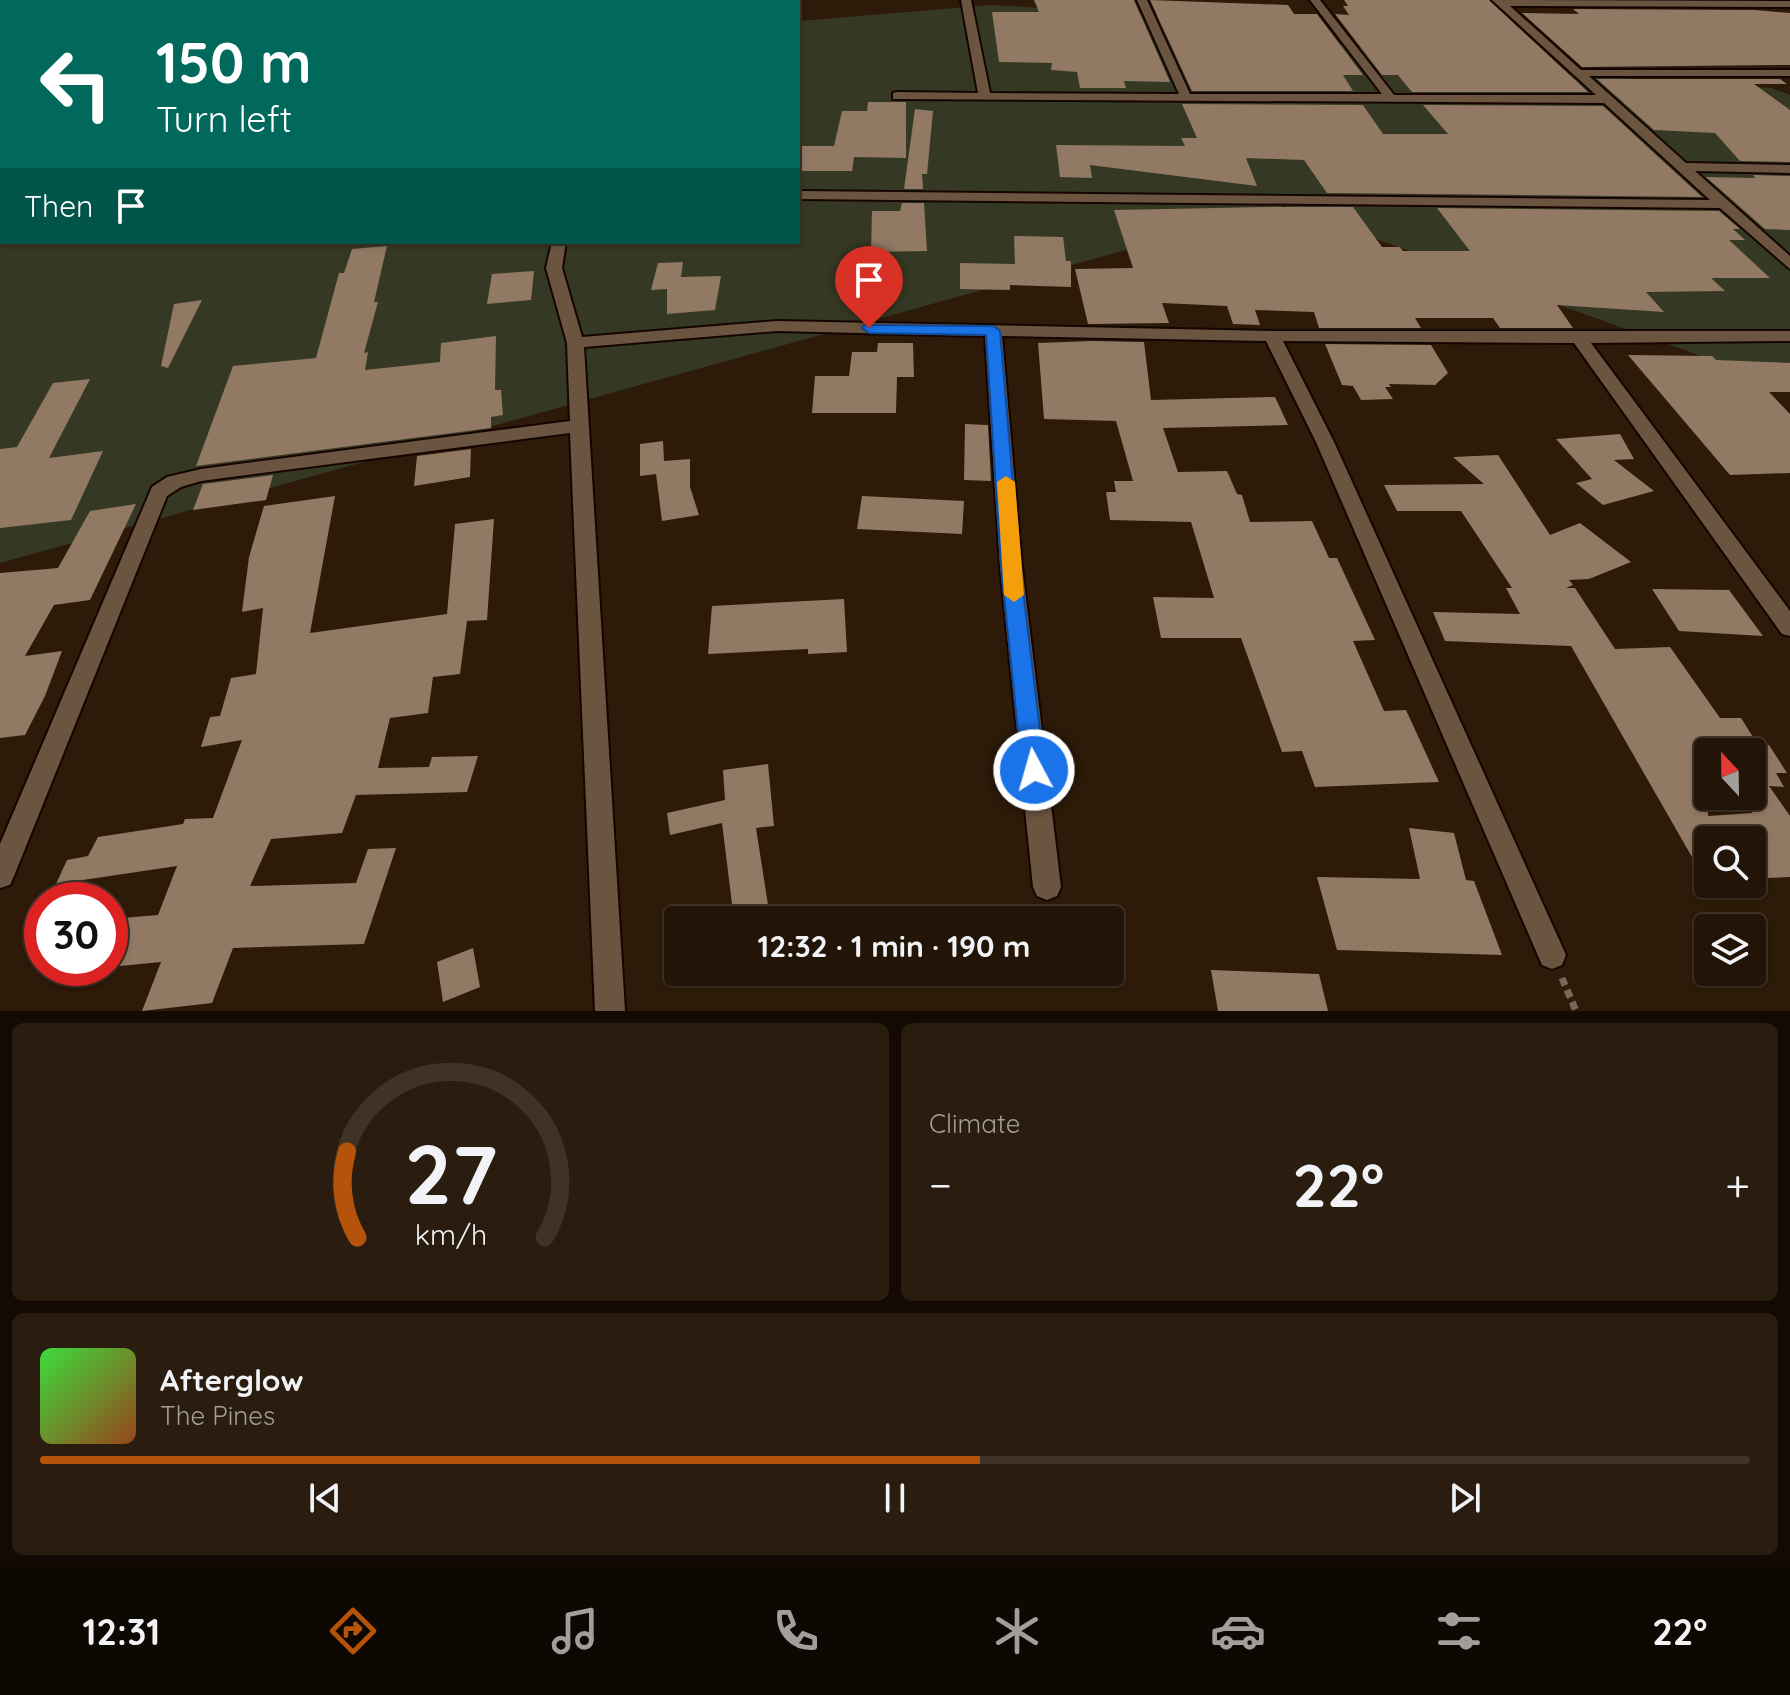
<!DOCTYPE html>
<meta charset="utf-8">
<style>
:root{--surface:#221406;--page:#2a1d10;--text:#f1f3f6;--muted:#a29e9b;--line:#3f3328;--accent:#b45309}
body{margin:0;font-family:Quicksand,sans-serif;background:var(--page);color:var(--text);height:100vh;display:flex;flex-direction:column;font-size:30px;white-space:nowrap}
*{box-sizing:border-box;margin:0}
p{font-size:26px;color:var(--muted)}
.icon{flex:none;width:44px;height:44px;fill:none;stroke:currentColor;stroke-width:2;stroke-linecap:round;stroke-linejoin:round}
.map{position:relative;height:1011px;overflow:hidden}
.sheet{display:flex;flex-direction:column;gap:12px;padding:12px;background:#130b03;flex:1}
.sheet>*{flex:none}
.hud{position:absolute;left:0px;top:0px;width:800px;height:244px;box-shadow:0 2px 6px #0004,0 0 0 2px var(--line);background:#00695c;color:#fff;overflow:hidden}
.needle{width:52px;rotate:338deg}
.fabs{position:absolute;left:1694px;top:738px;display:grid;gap:16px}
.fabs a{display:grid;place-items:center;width:72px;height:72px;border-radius:8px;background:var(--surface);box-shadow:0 2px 6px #0004,0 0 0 2px var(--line);font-size:40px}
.speed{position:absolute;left:24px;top:882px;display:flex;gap:16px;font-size:40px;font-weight:700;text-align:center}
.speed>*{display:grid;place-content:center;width:104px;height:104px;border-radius:50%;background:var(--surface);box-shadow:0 2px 6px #0004,0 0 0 2px var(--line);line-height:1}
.speed .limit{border:12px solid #d22;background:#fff;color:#111}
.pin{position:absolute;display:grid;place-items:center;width:68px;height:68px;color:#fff;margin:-82px -34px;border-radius:50% 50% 50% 0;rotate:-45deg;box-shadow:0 0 8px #0007}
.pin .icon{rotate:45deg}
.me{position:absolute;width:88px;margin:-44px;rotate:354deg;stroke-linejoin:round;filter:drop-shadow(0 0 6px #0008)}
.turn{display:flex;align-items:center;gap:28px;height:168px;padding:0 24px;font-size:36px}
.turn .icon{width:104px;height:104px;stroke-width:2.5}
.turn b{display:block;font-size:56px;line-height:68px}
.then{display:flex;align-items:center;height:76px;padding:0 24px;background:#0003;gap:16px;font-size:30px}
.big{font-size:60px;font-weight:700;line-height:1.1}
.sheet .widget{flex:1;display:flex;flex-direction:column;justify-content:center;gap:12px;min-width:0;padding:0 28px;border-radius:12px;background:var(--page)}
.sheet .dial{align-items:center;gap:0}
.dial svg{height:208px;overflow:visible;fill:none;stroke:var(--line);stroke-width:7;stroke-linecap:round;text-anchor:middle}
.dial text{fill:var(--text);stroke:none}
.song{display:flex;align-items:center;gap:24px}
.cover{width:96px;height:96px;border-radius:12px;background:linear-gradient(135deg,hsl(120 70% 55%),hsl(20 70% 35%))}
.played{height:8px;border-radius:4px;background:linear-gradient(90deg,var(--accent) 55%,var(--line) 55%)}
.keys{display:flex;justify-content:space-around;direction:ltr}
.heat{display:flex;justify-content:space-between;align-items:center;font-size:44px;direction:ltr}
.sheet .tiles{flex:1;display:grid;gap:12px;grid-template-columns:1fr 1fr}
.widget:last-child{grid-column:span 2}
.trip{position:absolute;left:664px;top:906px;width:460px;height:80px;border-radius:8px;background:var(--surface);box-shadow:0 2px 6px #0004,0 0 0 2px var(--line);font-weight:700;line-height:80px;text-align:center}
.dock{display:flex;height:128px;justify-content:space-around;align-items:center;background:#0e0802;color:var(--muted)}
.dock .icon{width:56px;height:56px}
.dock .active{color:var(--accent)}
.dock b{font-size:36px;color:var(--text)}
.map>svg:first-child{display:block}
.green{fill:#353923}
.building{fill:#917964;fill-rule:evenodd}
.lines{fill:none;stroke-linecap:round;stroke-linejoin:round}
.minor-casing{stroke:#150500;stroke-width:4}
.path{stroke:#796858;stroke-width:7;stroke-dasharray:8 5;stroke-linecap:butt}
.minor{fill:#6b5541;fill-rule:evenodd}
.route{fill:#1a73e8;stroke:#114b97;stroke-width:2}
.slow{fill:#f59e0b}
</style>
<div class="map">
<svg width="1790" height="1011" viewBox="0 0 1790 1011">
<rect width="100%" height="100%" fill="#2d1a08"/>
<polygon class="green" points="991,5 1193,17 1479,69 1771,88 1790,95 1790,388 1284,206 0,563 0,212 2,242 798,242 798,21"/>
<g class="building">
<polygon points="1034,0 1134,0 1170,82 1124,81 1126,88 1080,88 1077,72 1051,70 1052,63 999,62 992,12 1039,12"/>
<polygon points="1150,0 1288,5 1294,14 1317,14 1363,75 1343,75 1353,91 1192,91"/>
<polygon points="1344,0 1489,0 1588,92 1412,92 1398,75 1382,75 1335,14 1349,15 1343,6 1348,6"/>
<polygon points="1573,9 1755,10 1790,13 1790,65 1582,67 1522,13 1579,14"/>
<polygon points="1597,79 1780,79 1787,84 1754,84 1790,110 1790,162 1740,161 1715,133 1654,130"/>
<polygon points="868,102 906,102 906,158 854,157 852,171 798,171 798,146 834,146 842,111 867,111"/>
<polygon points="1182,104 1363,105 1383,134 1448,134 1423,105 1603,106 1702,197 1327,193 1304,160 1246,158 1257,186 1090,165 1092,178 1060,177 1056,145 1185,146 1181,138 1197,138"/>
<polygon points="915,109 933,111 927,174 922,174 923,189 904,189"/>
<polygon points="1753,175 1790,176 1790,230 1765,229 1706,177 1755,178"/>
<polygon points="902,203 924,203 927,251 871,252 872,211 900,211"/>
<polygon points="1266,207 1353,207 1382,247 1400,247 1403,251 1470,251 1437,208 1719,211 1740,229 1733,229 1745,240 1729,240 1770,278 1711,278 1725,291 1646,292 1664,312 1557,305 1573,328 1500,328 1493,318 1415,318 1421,328 1319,328 1314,312 1255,310 1260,325 1233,324 1227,306 1162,303 1169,323 1088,324 1075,269 1133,268 1114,210"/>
<polygon points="1014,236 1063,237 1066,261 1071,261 1071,287 1010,285 1010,290 960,289 960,263 1015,264"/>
<polygon points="387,246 374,302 378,302 364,353 368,352 365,370 440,362 441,343 496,336 495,390 501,390 503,415 491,417 491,428 196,466 233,366 316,358 339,273 344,273 352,249"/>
<polygon points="683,262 681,277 721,276 715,310 667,314 667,289 651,290 658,263"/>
<polygon points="534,271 531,300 487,304 492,274"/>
<polygon points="202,300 168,368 161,366 174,304"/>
<polygon points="1092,341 1144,342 1151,400 1275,397 1288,425 1163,428 1178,472 1227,471 1237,494 1242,495 1250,522 1312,521 1329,558 1337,558 1375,640 1353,641 1384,711 1406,710 1439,782 1315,787 1302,751 1282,752 1241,638 1161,638 1153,597 1214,598 1191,522 1110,520 1106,492 1116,492 1114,481 1133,481 1116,421 1044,419 1038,343"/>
<polygon points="878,343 913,343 914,377 897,377 896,413 812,413 815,376 849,376 852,352 877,352"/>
<polygon points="1325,344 1431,345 1448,373 1435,385 1389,384 1391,387 1385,387 1393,399 1361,400 1353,386 1342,385"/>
<polygon points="1628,355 1712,356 1716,360 1790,363 1790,392 1769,392 1790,414 1790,473 1730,475"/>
<polygon points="90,379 49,458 103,451 71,520 0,528 0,449 17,447 53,383"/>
<polygon points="965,424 988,425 991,481 964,480"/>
<polygon points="1620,434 1634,459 1614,460 1654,491 1603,505 1576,483 1592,479 1556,439"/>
<polygon points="663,441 664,461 690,459 690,487 699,515 662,521 656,474 640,476 640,444"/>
<polygon points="471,449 470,477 414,486 417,456"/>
<path d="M1498,455L1550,535L1580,523L1631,562L1589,579L1569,580L1573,585L1566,588H1575L1615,649L1670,647L1720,718H1741L1758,745H1769L1787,773H1776L1784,787L1769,786L1790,816V877L1768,878L1752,855V840H1708V885L1571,646L1445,641L1433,612L1520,614L1506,588H1512L1461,511H1397L1384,485L1484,484L1453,457ZM1708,752H1752V813L1708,816Z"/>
<polygon points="273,475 266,500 193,510 203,484"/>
<polygon points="335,496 310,633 447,614 455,524 494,519 487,620 467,621 460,674 433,677 428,713 390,718 378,768 429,767 432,757 478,756 467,792 356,795 342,833 271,839 250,886 356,883 368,849 396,848 364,944 233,948 212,1003 142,1011 161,962 110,967 110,919 158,915 177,866 56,884 67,860 88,856 98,837 183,824 185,819 213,818 242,740 201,747 210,717 220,716 231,678 256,674 263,608 242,612 249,557 264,506"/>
<polygon points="862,496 964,501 962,534 857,529"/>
<polygon points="136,504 90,600 54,605 25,656 62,651 45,696 25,735 0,738 0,573 58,568 90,511"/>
<polygon points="1652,589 1729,590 1763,636 1679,631"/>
<polygon points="844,599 847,652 808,654 808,649 708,654 712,606"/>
<polygon points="768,764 774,826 756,828 768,905 733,912 722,823 670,835 667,813 725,800 723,770"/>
<polygon points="1409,828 1454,833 1466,880 1474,881 1502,955 1337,950 1317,877 1420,879"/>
<polygon points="473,948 480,987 443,1002 437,962"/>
<polygon points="1211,970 1319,974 1328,1011 1218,1011"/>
</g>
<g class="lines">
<g class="minor-casing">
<g id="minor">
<polygon points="89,0 101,0 88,2"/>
<rect x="548" y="0" width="10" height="2"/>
<polygon points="961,0 971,0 990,93 1179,94 1137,0 1147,0 1190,94 1382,94 1310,0 1320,0 1394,95 1596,95 1492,0 1790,1 1790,7 1510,6 1581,70 1790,70 1790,76 1589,76 1686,163 1790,165 1790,173 1695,171 1790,256 1790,269 1720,208 798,199 798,191 1710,200 1604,103 893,99 893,93 897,92 978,93"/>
<polygon points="552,242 566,242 562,268 582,337 777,321 1272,331 1790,331 1790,341 1591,343 1790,611 1790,636 1782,634 1574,343 1283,341 1334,442 1566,955 1562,965 1552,969 1542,965 1316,442 1266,341 1002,336 1022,566 1061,887 1057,896 1047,900 1037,896 1033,887 1000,566 985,336 777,331 584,347 625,1011 595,1011 570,433 201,481 181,487 167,496 14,876 10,885 0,888 0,844 152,487 167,477 201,469 570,421 567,343 546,268"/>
</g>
</g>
<polyline class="path" points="1562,978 1576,1011"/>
<use href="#minor" class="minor"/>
</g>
<polygon class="route" points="864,325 993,326 1000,331 1020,566 1045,770 1042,777 1034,780 1025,777 1022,770 1001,566 986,335 869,333 862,328"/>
<polygon class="slow" points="1006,476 1015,482 1024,595 1014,602 1004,595 997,482"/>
</svg>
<div class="fabs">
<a><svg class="needle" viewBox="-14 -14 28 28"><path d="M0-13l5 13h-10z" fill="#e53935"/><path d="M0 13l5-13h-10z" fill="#a29e9b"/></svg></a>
<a><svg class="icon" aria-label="search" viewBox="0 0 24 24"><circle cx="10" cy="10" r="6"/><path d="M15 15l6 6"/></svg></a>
<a><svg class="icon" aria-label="layers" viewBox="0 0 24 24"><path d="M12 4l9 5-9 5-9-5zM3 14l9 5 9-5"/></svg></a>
</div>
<div class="speed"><div class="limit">30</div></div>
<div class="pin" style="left:869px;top:328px;background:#d93025"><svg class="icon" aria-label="arrive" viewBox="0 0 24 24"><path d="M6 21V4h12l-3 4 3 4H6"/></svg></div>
<svg class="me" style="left:1034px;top:770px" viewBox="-20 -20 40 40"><circle r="17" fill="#1a73e8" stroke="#fff" stroke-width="3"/><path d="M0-11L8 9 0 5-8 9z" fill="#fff"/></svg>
<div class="trip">12:32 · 1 min · 190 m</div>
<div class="hud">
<div class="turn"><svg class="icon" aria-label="left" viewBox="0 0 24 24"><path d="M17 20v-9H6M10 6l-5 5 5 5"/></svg><div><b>150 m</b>Turn left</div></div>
<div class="then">Then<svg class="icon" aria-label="arrive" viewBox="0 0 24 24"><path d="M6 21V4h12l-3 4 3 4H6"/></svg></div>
</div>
</div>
<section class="sheet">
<div class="tiles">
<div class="widget dial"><svg viewBox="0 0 100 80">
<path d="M14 69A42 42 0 1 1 86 69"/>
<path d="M14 69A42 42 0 0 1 10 36" stroke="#b45309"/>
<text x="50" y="56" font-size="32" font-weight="700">27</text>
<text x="50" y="72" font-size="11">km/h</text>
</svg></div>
<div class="widget"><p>Climate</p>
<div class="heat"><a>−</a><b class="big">22°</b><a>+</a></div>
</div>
<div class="widget">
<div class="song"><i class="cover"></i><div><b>Afterglow</b><p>The Pines</p></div></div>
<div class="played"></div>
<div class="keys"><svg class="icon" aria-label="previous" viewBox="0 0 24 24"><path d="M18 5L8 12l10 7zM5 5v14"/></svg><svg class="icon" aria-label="pause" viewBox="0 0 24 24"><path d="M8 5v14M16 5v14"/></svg><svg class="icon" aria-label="next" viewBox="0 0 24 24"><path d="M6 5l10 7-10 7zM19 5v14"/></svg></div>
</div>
</div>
</section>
<nav class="dock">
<b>12:31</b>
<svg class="icon active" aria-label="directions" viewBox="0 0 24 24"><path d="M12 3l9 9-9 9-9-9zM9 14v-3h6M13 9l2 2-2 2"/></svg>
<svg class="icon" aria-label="music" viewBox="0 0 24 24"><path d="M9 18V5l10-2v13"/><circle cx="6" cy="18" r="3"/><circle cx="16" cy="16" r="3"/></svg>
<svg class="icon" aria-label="phone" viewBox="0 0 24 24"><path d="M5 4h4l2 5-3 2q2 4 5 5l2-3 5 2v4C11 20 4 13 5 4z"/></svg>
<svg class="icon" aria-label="climate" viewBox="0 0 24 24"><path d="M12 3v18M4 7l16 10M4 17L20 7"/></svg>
<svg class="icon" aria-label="car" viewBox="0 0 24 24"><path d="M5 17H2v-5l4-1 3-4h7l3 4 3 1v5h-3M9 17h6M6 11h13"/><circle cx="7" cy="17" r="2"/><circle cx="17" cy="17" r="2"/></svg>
<svg class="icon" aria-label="filters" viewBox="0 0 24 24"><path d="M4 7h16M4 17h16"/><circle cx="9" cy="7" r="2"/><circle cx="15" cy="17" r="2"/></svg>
<b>22°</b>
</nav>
